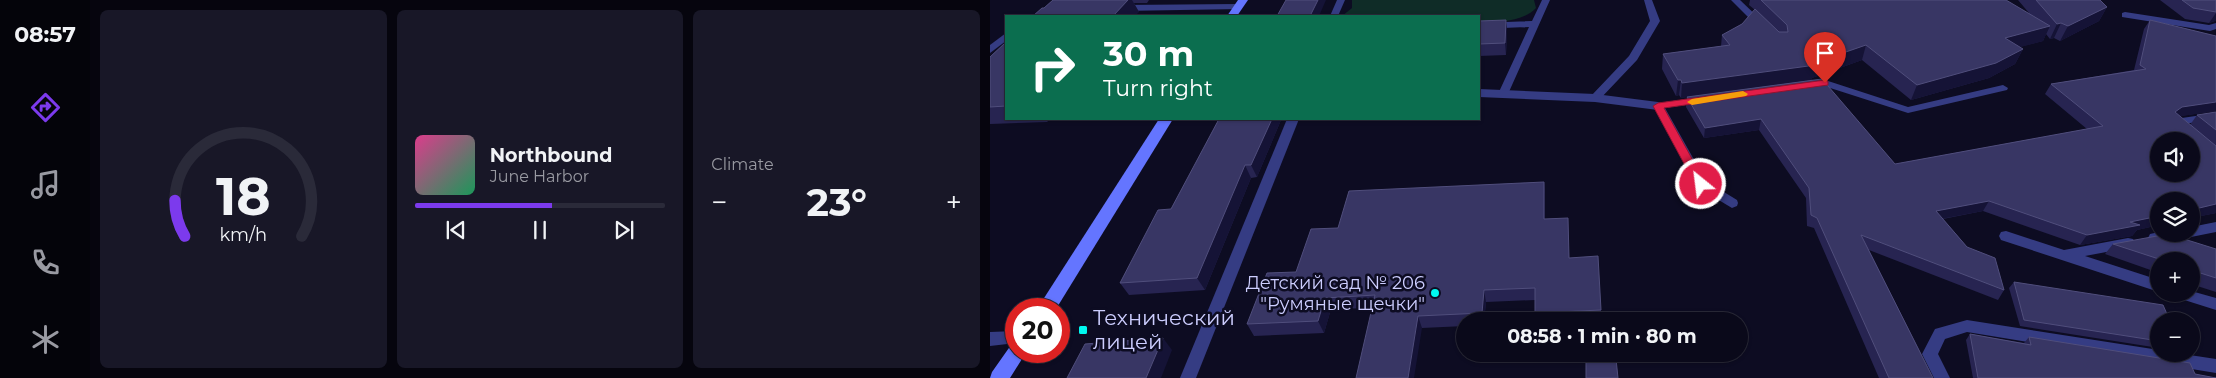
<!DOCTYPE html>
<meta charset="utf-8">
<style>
:root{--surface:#0a091a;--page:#181727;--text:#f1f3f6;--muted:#999aa2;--line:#2a2a39;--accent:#7c3aed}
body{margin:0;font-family:Montserrat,sans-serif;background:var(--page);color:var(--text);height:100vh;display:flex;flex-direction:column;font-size:19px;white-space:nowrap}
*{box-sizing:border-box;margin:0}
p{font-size:16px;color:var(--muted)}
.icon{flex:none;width:28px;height:28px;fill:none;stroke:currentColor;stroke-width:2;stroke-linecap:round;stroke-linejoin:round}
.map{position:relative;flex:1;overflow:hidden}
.sheet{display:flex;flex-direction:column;gap:10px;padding:10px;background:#06050e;width:900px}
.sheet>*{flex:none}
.hud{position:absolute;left:15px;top:15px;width:475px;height:105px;border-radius:0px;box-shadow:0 1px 4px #0004,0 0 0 1px var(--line);background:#0b6e4f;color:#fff;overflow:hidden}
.tools{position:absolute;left:1160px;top:132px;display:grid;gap:10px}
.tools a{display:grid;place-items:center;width:50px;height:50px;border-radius:50%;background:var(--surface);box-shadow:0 1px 4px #0004,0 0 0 1px var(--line);font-size:25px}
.speed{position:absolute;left:15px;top:298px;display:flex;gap:10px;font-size:25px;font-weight:700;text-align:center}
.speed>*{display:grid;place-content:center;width:65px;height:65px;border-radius:50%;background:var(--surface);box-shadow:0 1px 4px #0004,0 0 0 1px var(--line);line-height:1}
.speed .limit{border:8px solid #d22;background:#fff;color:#111}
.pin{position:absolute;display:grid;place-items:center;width:42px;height:42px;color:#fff;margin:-51px -21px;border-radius:50% 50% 50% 0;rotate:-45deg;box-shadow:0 0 5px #0007}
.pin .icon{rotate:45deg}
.me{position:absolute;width:55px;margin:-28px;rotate:331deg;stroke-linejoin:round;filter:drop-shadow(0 0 4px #0008)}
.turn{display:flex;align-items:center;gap:18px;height:105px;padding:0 15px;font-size:22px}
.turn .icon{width:65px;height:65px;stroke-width:2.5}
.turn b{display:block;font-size:35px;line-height:42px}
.big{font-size:38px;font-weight:700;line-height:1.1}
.sheet .widget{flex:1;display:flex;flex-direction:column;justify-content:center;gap:8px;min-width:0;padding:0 18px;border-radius:8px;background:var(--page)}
.sheet .dial{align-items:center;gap:0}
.dial svg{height:130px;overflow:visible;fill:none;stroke:var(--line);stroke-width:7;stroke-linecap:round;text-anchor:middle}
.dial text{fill:var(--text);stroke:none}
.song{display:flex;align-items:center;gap:15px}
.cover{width:60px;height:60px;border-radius:8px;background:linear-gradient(135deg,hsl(330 70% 55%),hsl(150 70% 35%))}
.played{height:5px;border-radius:2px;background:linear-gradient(90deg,var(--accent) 55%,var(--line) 55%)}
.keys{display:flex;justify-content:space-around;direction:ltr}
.heat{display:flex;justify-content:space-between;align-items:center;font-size:28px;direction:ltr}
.sheet .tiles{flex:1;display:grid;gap:10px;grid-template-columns:repeat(3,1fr)}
.trip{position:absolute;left:466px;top:312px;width:292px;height:50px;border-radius:25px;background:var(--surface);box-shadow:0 1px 4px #0004,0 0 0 1px var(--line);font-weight:700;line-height:50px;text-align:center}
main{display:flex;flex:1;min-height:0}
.dock{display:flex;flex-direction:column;width:90px;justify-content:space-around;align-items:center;background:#04040a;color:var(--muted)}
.dock .icon{width:35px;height:35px}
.dock .current{color:var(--accent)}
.dock b{font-size:22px;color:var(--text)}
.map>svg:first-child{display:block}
.green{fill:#0f2c27}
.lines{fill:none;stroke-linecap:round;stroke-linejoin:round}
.lane{fill:#353c83;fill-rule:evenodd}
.street{fill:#353c83;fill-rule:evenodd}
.secondary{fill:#6475ff;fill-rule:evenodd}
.wall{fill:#272451}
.shaded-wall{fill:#151336}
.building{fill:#383664;stroke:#504e7c;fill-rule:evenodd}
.route{fill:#e11d48;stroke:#92132f}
.slow{fill:#f59e0b}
.poi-dot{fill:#00f8f0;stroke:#0d0c22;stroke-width:2}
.labels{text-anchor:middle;stroke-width:5;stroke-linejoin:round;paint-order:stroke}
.poi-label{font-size:18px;fill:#cdceff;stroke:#0d0c22;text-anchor:end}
.near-poi-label{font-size:21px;fill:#cdceff;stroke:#0d0c22;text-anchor:start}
</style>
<main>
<nav class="dock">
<b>08:57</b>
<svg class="icon current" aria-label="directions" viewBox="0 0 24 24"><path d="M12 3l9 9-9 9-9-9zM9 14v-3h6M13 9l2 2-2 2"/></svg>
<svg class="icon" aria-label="music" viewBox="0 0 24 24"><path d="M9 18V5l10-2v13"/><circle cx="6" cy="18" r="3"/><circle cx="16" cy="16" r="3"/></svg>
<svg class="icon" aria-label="phone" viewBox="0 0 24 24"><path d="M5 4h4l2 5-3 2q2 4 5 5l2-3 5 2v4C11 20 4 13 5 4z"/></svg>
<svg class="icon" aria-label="climate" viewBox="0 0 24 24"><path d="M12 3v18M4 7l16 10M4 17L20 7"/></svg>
</nav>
<section class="sheet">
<div class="tiles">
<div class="widget dial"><svg viewBox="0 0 100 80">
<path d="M14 69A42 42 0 1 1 86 69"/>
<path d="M14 69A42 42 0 0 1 8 47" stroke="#7c3aed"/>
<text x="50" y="56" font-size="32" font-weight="700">18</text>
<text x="50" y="72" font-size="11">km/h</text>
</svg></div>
<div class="widget">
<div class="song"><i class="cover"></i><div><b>Northbound</b><p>June Harbor</p></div></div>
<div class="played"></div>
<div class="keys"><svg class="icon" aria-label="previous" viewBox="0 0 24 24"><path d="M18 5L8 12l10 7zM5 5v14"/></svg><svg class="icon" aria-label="pause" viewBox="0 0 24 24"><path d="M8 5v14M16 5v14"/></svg><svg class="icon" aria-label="next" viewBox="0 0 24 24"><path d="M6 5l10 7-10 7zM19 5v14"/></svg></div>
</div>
<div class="widget"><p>Climate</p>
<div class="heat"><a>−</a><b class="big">23°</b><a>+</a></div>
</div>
</div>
</section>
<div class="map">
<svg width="1226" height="378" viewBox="0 0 1226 378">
<rect width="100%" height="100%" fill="#0d0c22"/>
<path class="green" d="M362,0H544L546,8C533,22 507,22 489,23V16H352L362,8Z"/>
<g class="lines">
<g class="lane">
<polygon points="347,0 355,0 348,16 340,16"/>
<polygon points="552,0 560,0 518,94 513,97 509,96 508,94 539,27 489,29 489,23 542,21"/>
<polygon points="654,0 662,0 670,21 647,60 609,100 601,100 600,98 601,96 639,56 660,21"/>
<polygon points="741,0 750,0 775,24 775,28 769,28"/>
<polygon points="248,4 251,5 251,9 131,11 126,8 131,5"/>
<polygon points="1135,12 1219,25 1226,23 1226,29 1220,31 1132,17 1132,13"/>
<polygon points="16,33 16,41 0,53 0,45"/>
<polygon points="835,80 918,107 1013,85 1018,88 1017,90 918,113 834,86 818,88 813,85 818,82"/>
<polygon points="712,97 717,100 716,102 675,108 716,181 747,200 748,203 747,206 742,208 707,187 663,106 668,103"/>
<polygon points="1226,113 1226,119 1194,124 1193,127 1189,129 1179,122 1185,119"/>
<polygon points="297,119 309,119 206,378 190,378"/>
<path d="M1226,222V232L1201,237L1196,235C1190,242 1169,244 1160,242L1158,238L1160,234L1169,232L1201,234V227Z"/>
<polygon points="1016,231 1074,250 1138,238 1143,239 1145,243 1143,247 1095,256 1169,280 1169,292 1011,240 1009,236 1011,232"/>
<polygon points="1201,291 1226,298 1226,310 1188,298 1186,294 1201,294"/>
<polygon points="977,320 1169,350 1169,354 1193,354 1226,359 1226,373 977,332 955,339 948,354 960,378 944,378 932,354 945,329"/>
<polygon points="26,331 26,343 0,346 0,332"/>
</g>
<polygon class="street" points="489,89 605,94 668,102 675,106 668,110 605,102 489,97"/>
<g class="secondary">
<polygon points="248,0 258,0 247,16 237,16"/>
<polygon points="169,119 183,119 66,309 47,309"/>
<polygon points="26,343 26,351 37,351 20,378 0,378 2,372 21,345"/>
</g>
</g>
<g class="wall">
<polygon points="63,0 159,0 157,3 144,3 149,12 54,8"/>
<polygon points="760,0 834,0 1039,13 1028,0 1110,0 1117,7 1109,21 1070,41 1064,38 1060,39 1056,34 1053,41 1029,47 1033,49 1025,64 999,78 921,100 872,60 822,78 822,80 905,164 1097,129 1055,94 1061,84 1144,70 1154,29 1160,20 1226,36 1226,111 1190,116 1200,125 1207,115 1226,112 1226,213 1201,218 1169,201 1169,225 1147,230 1142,236 1090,245 993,211 953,219 1014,290 1008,300 879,250 943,378 889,378 824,228 817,226 816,198 769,130 714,138 696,107 697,97 691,98 689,95 686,96 672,69 673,54 731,46 732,35 752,24 765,10 759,5"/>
<polygon points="1170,0 1226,0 1226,20 1225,21 1219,23 1195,19"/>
<polygon points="516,20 517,31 516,55 489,56 489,21"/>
<polygon points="16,42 16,119 60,119 57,122 0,124 0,57"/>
<polygon points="291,120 267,177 261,178 215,290 139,295 130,283 181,209"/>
<polygon points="554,182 555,194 555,219 578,230 579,258 611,310 611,321 546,321 545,313 545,300 496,302 494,321 475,321 475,326 432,328 382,308 341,309 334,333 264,336 257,324 348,228"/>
<polygon points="1123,244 1226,249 1226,292 1201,284 1201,261 1169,261 1169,273 1115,254"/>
<polygon points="1024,282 1169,321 1169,348 1030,326 1019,288"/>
<polygon points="980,334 1034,343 1039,337 1205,374 1226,378 983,378 976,340"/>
</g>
<g class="shaded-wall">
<polygon points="138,0 142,0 149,12 145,16 123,16"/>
<polygon points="328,0 336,0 329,16 320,16"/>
<polygon points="1117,7 1109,21 1070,41 1078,26"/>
<polygon points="1226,13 1226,20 1225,21 1219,23"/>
<polygon points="516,20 517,31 516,55 515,43"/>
<polygon points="1071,23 1064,38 1060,39 1067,24"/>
<polygon points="1060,26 1053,41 1008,53 1015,38"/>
<polygon points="876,45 872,60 822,78 822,80 691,98 692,83"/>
<polygon points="1033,49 1025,64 999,78 921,100 927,85"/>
<polygon points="688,80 691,80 689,95 686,96"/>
<polygon points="1226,102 1226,111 1185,117 1185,112 1192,107"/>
<polygon points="282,119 290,119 291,120 267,177 261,165"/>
<polygon points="771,119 769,130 714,138 715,128"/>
<polygon points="255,165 261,178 215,290 207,278"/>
<polygon points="554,182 555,194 555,231 554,219"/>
<polygon points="999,201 993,211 940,221 946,211"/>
<polygon points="1226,204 1226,213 1201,218 1201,210"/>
<polygon points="1169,216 1169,225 1147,230 1142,236 1090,245 1097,235 1140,222"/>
<polygon points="494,290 496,302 494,321 493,321 492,313"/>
<polygon points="335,298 341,309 334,333 328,321"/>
<polygon points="428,316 432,328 424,378 418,378"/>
<polygon points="173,338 182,350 171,378 156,378"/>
</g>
<g class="building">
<polygon points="63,0 138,0 123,16 43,16 52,8 54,8"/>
<polygon points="296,0 328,0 320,16 287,16"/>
<polygon points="771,0 1016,0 1060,26 1015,38 1033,49 1006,63 927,85 876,45 824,63 826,65 692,83 691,80 688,80 673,54 740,45 732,35 752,24 765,9 789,32 798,32 797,25"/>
<polygon points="1046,0 1110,0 1117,7 1078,26 1071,23 1067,24"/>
<polygon points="1192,0 1226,0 1226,12 1203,8"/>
<polygon points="516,20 515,43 489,44 489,21"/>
<path d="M1160,20L1226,36V102L1192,107L1185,112L1226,146V204L1201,210V201H1169V216L1140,222L1150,225L1097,235L999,201L946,211L977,247L1005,258L1014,290L871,235L943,378H899L827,218L821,215L819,188L771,119L715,128L697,97L832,79L905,164L1113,126L1061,84L1156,69L1150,65ZM1169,141H1201V174H1169Z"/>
<polygon points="16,42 16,106 0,107 0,57"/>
<polygon points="1226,112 1226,130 1207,115"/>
<polygon points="229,119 282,119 261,165 255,165 207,278 130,283 168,210 181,209"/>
<polygon points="554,182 554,219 578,218 579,258 608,256 611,310 545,313 545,288 494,290 492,313 428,316 418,378 366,378 385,295 335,298 328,321 257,324 277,273 306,272 321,229 348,228 359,191"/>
<polygon points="1178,234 1226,249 1226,278 1201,270 1201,261 1175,261 1123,244"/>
<polygon points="1024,282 1173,305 1180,321 1169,321 1169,341 1034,320"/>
<polygon points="980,334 1041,345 1039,337 1200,363 1205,374 1226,378 988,378"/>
<polygon points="173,338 156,378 77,378 95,344"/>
<polygon points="626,359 628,378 596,378 596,360"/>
</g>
<polygon class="route" points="835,80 838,81 838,85 674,108 716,184 711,188 705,184 663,106 668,103"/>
<polygon class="slow" points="753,91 758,94 756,96 702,105 697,102 702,99"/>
<g class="poi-dot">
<circle cx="445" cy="293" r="5"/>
<rect x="88" y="325" width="10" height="10" rx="2.5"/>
</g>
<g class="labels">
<g class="poi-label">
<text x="435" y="289">Детский сад № 206<tspan x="435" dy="21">"Румяные щечки"</tspan></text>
</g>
<g class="near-poi-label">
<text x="103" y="325">Технический<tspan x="103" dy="24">лицей</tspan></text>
</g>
</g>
</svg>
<div class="tools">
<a><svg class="icon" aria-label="sound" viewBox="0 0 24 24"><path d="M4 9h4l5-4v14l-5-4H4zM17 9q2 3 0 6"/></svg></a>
<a><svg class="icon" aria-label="layers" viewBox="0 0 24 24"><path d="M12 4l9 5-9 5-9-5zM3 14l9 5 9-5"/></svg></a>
<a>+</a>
<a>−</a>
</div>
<div class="speed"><div class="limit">20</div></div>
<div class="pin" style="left:835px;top:83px;background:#d93025"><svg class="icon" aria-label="arrive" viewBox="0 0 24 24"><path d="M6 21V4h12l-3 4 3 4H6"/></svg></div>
<svg class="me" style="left:711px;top:184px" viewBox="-20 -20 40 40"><circle r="17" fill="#e11d48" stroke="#fff" stroke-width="3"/><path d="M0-11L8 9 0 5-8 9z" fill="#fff"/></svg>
<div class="trip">08:58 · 1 min · 80 m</div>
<div class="hud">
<div class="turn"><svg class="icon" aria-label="right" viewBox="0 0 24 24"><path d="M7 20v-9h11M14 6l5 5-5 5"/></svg><div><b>30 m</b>Turn right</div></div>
</div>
</div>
</main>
